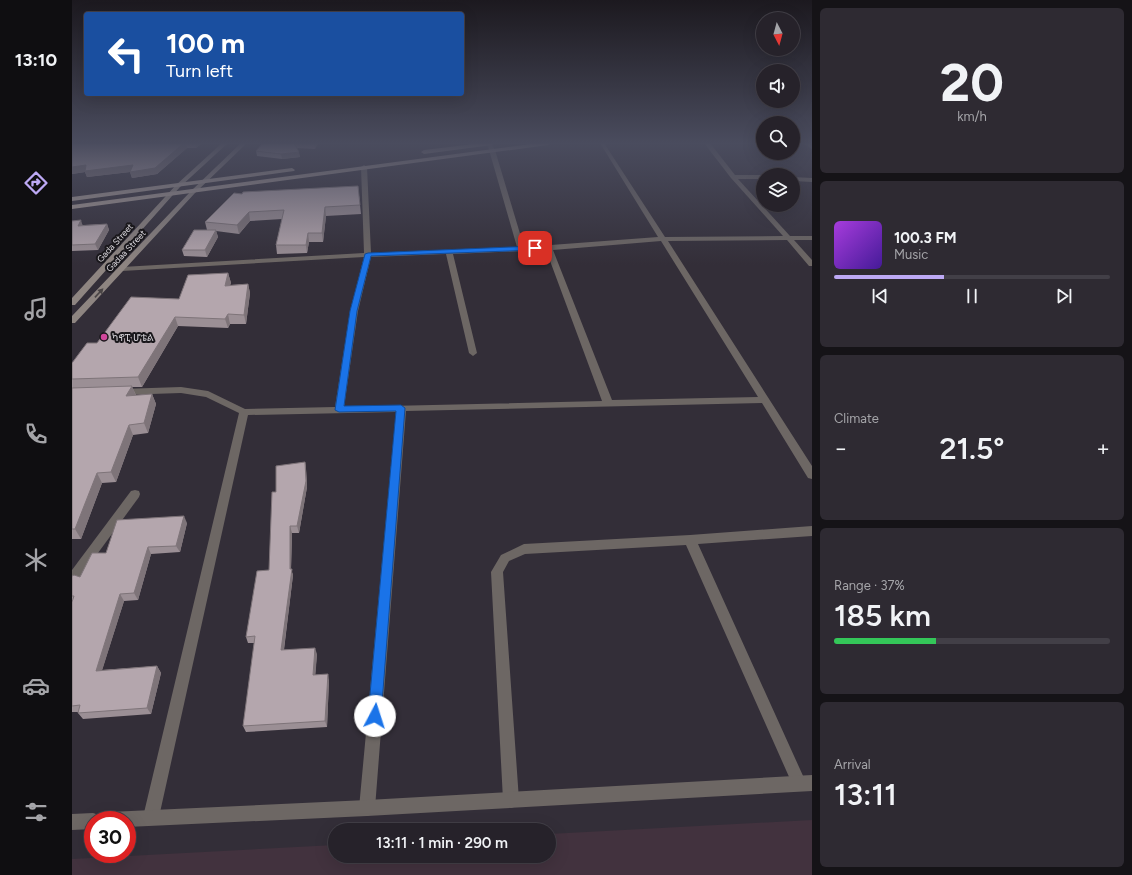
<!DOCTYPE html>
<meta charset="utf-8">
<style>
:root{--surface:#26222a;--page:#2e2a32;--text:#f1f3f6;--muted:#a4a4a8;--line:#423f47;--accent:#bda9f5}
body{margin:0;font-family:Figtree,"Noto Sans Ethiopic",sans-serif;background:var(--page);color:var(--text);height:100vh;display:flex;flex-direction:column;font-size:15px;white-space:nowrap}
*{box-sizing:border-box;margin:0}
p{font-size:13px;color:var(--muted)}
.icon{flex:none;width:22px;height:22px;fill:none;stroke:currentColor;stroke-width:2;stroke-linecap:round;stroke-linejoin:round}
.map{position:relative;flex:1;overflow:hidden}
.drawer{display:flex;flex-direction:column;gap:8px;padding:8px;background:#151317;width:320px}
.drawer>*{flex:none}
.guide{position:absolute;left:12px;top:12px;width:380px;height:84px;border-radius:4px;box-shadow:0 4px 16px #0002,0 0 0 1px var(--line);background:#1a4fa0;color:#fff;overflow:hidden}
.needle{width:26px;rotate:174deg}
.controls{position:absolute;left:684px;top:12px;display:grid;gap:8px}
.controls a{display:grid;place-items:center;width:44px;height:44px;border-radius:50%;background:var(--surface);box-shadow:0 4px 16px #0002,0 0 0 1px var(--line);font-size:20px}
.speed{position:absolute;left:12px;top:811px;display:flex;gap:8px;font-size:20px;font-weight:700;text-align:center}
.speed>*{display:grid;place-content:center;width:52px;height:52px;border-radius:50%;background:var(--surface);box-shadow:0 4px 16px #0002,0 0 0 1px var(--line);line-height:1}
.speed .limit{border:6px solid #d22;background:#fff;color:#111}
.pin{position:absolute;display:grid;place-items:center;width:34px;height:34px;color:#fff;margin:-17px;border-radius:8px;box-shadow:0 2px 6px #0006}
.me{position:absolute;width:44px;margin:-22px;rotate:5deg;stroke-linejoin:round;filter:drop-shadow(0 0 3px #0008)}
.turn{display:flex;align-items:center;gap:14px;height:84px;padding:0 16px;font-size:18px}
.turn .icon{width:52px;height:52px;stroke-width:2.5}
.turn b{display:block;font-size:28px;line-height:34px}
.big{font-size:30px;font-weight:600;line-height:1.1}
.drawer .tile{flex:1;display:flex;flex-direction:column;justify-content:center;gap:6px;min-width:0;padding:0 14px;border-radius:6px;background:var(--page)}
.drawer .dial{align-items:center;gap:0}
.dial b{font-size:52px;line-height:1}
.song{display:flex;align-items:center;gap:12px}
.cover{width:48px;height:48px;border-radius:6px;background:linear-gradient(135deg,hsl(280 70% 55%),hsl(260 70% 35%))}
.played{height:4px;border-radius:2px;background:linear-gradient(90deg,var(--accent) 40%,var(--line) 40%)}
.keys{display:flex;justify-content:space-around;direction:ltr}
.heat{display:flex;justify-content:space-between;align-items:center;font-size:22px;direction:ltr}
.charge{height:6px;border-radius:3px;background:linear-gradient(90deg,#34c759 37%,var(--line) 0)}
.trip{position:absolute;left:256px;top:823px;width:228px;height:40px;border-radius:20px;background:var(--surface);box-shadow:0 4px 16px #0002,0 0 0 1px var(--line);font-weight:600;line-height:40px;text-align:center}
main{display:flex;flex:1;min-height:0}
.tab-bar{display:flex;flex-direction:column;width:72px;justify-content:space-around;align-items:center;background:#0f0e11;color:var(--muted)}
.tab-bar .icon{width:28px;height:28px}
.tab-bar .selected{color:var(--accent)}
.tab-bar b{font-size:18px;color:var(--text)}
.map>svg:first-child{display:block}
.industrial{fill:#42323e}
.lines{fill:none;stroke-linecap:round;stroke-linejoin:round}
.minor{fill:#6d6764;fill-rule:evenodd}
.tertiary{fill:#6d6764;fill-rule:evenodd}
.secondary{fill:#8e8581;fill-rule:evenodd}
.primary{fill:#a89c97;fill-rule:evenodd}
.wall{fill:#9b8f95}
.shaded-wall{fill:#7e7479}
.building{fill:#b4a6ad;stroke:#7e7479}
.oneway{fill:#484344}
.route{fill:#1a73e8;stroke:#114b97}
.hotel-dot{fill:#d1479c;stroke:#19171b;stroke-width:1.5}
.labels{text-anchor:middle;stroke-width:4;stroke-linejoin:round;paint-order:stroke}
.far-street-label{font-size:9px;fill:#dbd8de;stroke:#19171b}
.poi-label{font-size:10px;fill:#dbd8de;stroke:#19171b;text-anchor:start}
</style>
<main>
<nav class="tab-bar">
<b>13:10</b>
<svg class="icon selected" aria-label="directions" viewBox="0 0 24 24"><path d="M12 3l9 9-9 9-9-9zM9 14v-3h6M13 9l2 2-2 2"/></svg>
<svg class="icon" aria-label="music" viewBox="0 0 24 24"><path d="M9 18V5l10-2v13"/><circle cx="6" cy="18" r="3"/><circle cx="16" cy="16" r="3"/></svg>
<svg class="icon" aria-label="phone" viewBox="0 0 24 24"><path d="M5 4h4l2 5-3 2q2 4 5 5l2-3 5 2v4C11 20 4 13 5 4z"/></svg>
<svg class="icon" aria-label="climate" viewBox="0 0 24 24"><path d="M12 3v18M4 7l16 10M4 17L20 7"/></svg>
<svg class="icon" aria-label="car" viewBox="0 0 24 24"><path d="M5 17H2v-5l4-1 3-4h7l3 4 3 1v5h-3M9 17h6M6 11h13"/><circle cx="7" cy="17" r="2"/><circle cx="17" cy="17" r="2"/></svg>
<svg class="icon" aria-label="filters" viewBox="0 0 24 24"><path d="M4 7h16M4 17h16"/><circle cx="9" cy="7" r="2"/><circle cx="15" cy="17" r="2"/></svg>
</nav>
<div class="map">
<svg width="740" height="875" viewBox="0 0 740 875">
<rect width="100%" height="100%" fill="#332e38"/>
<polygon class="industrial" points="740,820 740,875 0,875 0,859 263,845 263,856 477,856 477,834"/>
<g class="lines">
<g class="minor">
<path d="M415,143H419L423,150L452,247L586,237L528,143H532L593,237L711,236L659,178L632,143H638L663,175H691V179H666L718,236H740V240H722L740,260V266H737L715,240L596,241L740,466V479L736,478L690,403L334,411L303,808L301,814L295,816L289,814L287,808L324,412L176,415L87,817L85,823L79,825L73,823L71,817L167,413L134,397L109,393L49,395L44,392L49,389L109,387L136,391L173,409L263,407L278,311L292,257L50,271L46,269L50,267L292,253L289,167L292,165L295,167L299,253L445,247ZM589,241L686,397L540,400L481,250ZM474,250L530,401L272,407L286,311L299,257L374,254L397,353L401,356L405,353L381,254Z"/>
<polygon points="730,143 736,143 740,145 740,149"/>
<polygon points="721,177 740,178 740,182 721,181"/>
<polygon points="63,490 67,491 68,494 67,497 4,583 0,584 0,570 59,491"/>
<polygon points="740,526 740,536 626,544 732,778 735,783 732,788 727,791 722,788 614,545 453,554 437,561 431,572 447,800 445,806 439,808 433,806 431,800 419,572 429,555 452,544 618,535"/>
</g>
<g class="tertiary">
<polygon points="740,775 740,791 295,816 55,827 55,820 29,820 31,814 37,812 295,800"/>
<polygon points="21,813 27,815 29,820 21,820 21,829 0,830 0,814"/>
</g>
<g class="secondary">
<polygon points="150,143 156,143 108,187 3,305 0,305 0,298 104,185"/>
<polygon points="169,143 175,143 123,193 3,323 0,323 0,316 119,191"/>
</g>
<g class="primary">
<polygon points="410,143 423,143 420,145 352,154 349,152 352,150"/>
<polygon points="467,143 479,143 476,145 0,209 0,205"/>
<polygon points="220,168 223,170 222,171 0,201 0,197"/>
</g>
</g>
<g class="wall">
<polygon points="0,143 130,143 124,148 115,148 85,174 60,178 58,172 15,177 13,172 0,174"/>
<polygon points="191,143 246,143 243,149 225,148 228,157 210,159 185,156 184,151"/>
<polygon points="286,186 289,214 254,216 251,242 237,242 235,253 205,254 204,245 210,219 178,221 167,234 144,231 146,237 135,257 112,256 110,250 135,230 133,222"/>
<polygon points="0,221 11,225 35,224 37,230 26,250 0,251"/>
<polygon points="156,273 159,283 158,285 176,284 178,293 174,324 158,324 156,328 106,326 70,387 60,387 64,395 80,394 84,404 76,433 61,435 44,482 30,483 9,539 0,539 0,363 25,343"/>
<polygon points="233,462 234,469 235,487 227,533 220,533 219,569 221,575 212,650 245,654 243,675 257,680 255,727 174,732 171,726 183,643 176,643 174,637 197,570"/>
<polygon points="115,523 108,552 79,554 66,600 52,601 30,670 85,666 89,673 79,714 11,719 6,713 6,712 0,712 0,602 1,600 0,600 0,576 8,577 34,553"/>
</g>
<g class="shaded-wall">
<polygon points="112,143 113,143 115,148 85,174 60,178 58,172 15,177 13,172 0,174 0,167 14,165 61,165"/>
<polygon points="123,143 130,143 124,148"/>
<polygon points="243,143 246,143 243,149 242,144"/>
<polygon points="227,152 228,157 210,159 209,154"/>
<polygon points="253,207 254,216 251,242 250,233"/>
<polygon points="177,212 178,221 167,234 165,225"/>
<polygon points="9,220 11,227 6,226"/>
<polygon points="35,224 37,230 26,250 23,244"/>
<polygon points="144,230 146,237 135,257 133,250"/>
<polygon points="236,233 237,242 235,253 234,245"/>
<polygon points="156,273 159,283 155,295 153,286"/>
<polygon points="176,284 178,293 174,324 172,315"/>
<polygon points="156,314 158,324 156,328 153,319"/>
<polygon points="103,317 106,326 70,387 66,377"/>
<polygon points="60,386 64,396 54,396"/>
<polygon points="80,394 84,404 76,433 72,423"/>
<polygon points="57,425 61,435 44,482 39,472"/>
<polygon points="233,462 234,469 235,487 227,533 225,526"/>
<polygon points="25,473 30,483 9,539 3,529"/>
<polygon points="112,516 115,523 108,552 104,546"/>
<polygon points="218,526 220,533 219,569 221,575 211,656 209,650 218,569"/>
<polygon points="76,547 79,554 66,600 62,593"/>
<polygon points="48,594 52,601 28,677 24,671"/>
<polygon points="243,648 245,654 243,681 241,675"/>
<polygon points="85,666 89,673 79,714 75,708"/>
<polygon points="256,674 257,680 255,727 253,721"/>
</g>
<g class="building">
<polygon points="0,143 112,143 83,168 58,172 61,165 13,171 14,165 0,167"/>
<polygon points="191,143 243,143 242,144 222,143 227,152 209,154 184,151"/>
<polygon points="286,186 288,205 253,207 250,233 236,233 234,245 204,245 212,210 177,212 165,225 133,222 162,193 170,194 171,192"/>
<polygon points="9,220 6,226 35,224 23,244 0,245 0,221"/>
<polygon points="122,230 144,230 133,250 110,250"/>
<polygon points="156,273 153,286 176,284 172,315 156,314 153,319 103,317 66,377 0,379 0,363 15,343 25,343 59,297 107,299 116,275"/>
<polygon points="60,386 54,396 80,394 72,423 57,425 39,472 25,473 3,529 0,529 0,388"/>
<polygon points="233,462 234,481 225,526 218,526 218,569 220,569 209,650 243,648 241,675 256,674 253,721 171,726 183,636 174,637 185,571 197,570 200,492 204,492 204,466"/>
<polygon points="112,516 104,546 76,547 62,593 48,594 24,671 85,666 75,708 6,713 8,705 0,706 0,602 2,596 0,596 0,576 2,575 8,577 20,553 34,553 45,520"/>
</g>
<defs><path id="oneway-solid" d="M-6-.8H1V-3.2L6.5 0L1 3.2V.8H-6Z"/></defs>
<use class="oneway" href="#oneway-solid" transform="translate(27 293) rotate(-47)"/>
<linearGradient id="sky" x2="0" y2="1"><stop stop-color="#1c191f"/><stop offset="0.54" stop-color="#4a4c5e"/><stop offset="1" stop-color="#4a4c5e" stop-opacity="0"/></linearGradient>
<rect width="740" height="265" fill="url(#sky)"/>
<polygon class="route" points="463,246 466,248 465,250 299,256 285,311 272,406 329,405 333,408 309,716 307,720 303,722 298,720 296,716 324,411 267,412 263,410 278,311 293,254 296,253"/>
<circle class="hotel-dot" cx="32" cy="337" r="4"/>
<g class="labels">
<g class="far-street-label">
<text transform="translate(43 243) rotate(-48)" y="3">Gada Street</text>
<text transform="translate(54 251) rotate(-47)" y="3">Gadaa Street</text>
</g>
<g class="poi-label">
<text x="40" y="341">ካኖፒ ሆቴል</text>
</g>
</g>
</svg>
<div class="controls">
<a><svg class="needle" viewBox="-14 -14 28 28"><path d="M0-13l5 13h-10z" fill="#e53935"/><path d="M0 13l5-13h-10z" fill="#a4a4a8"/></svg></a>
<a><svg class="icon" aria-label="sound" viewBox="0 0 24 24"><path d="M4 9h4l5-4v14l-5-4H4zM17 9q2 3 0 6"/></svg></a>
<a><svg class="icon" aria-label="search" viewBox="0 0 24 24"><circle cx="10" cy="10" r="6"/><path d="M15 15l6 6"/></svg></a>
<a><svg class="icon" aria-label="layers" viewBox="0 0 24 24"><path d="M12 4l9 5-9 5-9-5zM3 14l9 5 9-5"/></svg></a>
</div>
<div class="speed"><div class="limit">30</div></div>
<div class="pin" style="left:463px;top:248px;background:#d93025"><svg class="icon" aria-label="arrive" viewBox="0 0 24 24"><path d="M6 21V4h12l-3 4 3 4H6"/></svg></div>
<svg class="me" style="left:303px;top:716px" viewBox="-20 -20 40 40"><circle r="19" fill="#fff"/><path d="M0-13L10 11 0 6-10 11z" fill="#1a73e8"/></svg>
<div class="trip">13:11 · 1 min · 290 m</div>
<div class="guide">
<div class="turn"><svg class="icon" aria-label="left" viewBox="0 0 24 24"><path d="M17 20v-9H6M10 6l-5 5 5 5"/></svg><div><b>100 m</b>Turn left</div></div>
</div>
</div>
<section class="drawer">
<div class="tile dial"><b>20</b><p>km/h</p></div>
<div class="tile">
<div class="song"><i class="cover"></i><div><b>100.3 FM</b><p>Music</p></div></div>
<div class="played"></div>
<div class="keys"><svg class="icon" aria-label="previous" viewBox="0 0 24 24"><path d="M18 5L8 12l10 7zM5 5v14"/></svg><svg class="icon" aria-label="pause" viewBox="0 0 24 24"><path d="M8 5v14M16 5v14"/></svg><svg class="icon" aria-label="next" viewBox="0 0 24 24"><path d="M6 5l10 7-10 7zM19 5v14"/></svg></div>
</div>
<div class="tile"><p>Climate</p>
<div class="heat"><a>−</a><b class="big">21.5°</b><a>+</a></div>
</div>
<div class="tile"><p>Range · 37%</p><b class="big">185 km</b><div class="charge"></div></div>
<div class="tile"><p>Arrival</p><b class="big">13:11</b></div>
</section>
</main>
